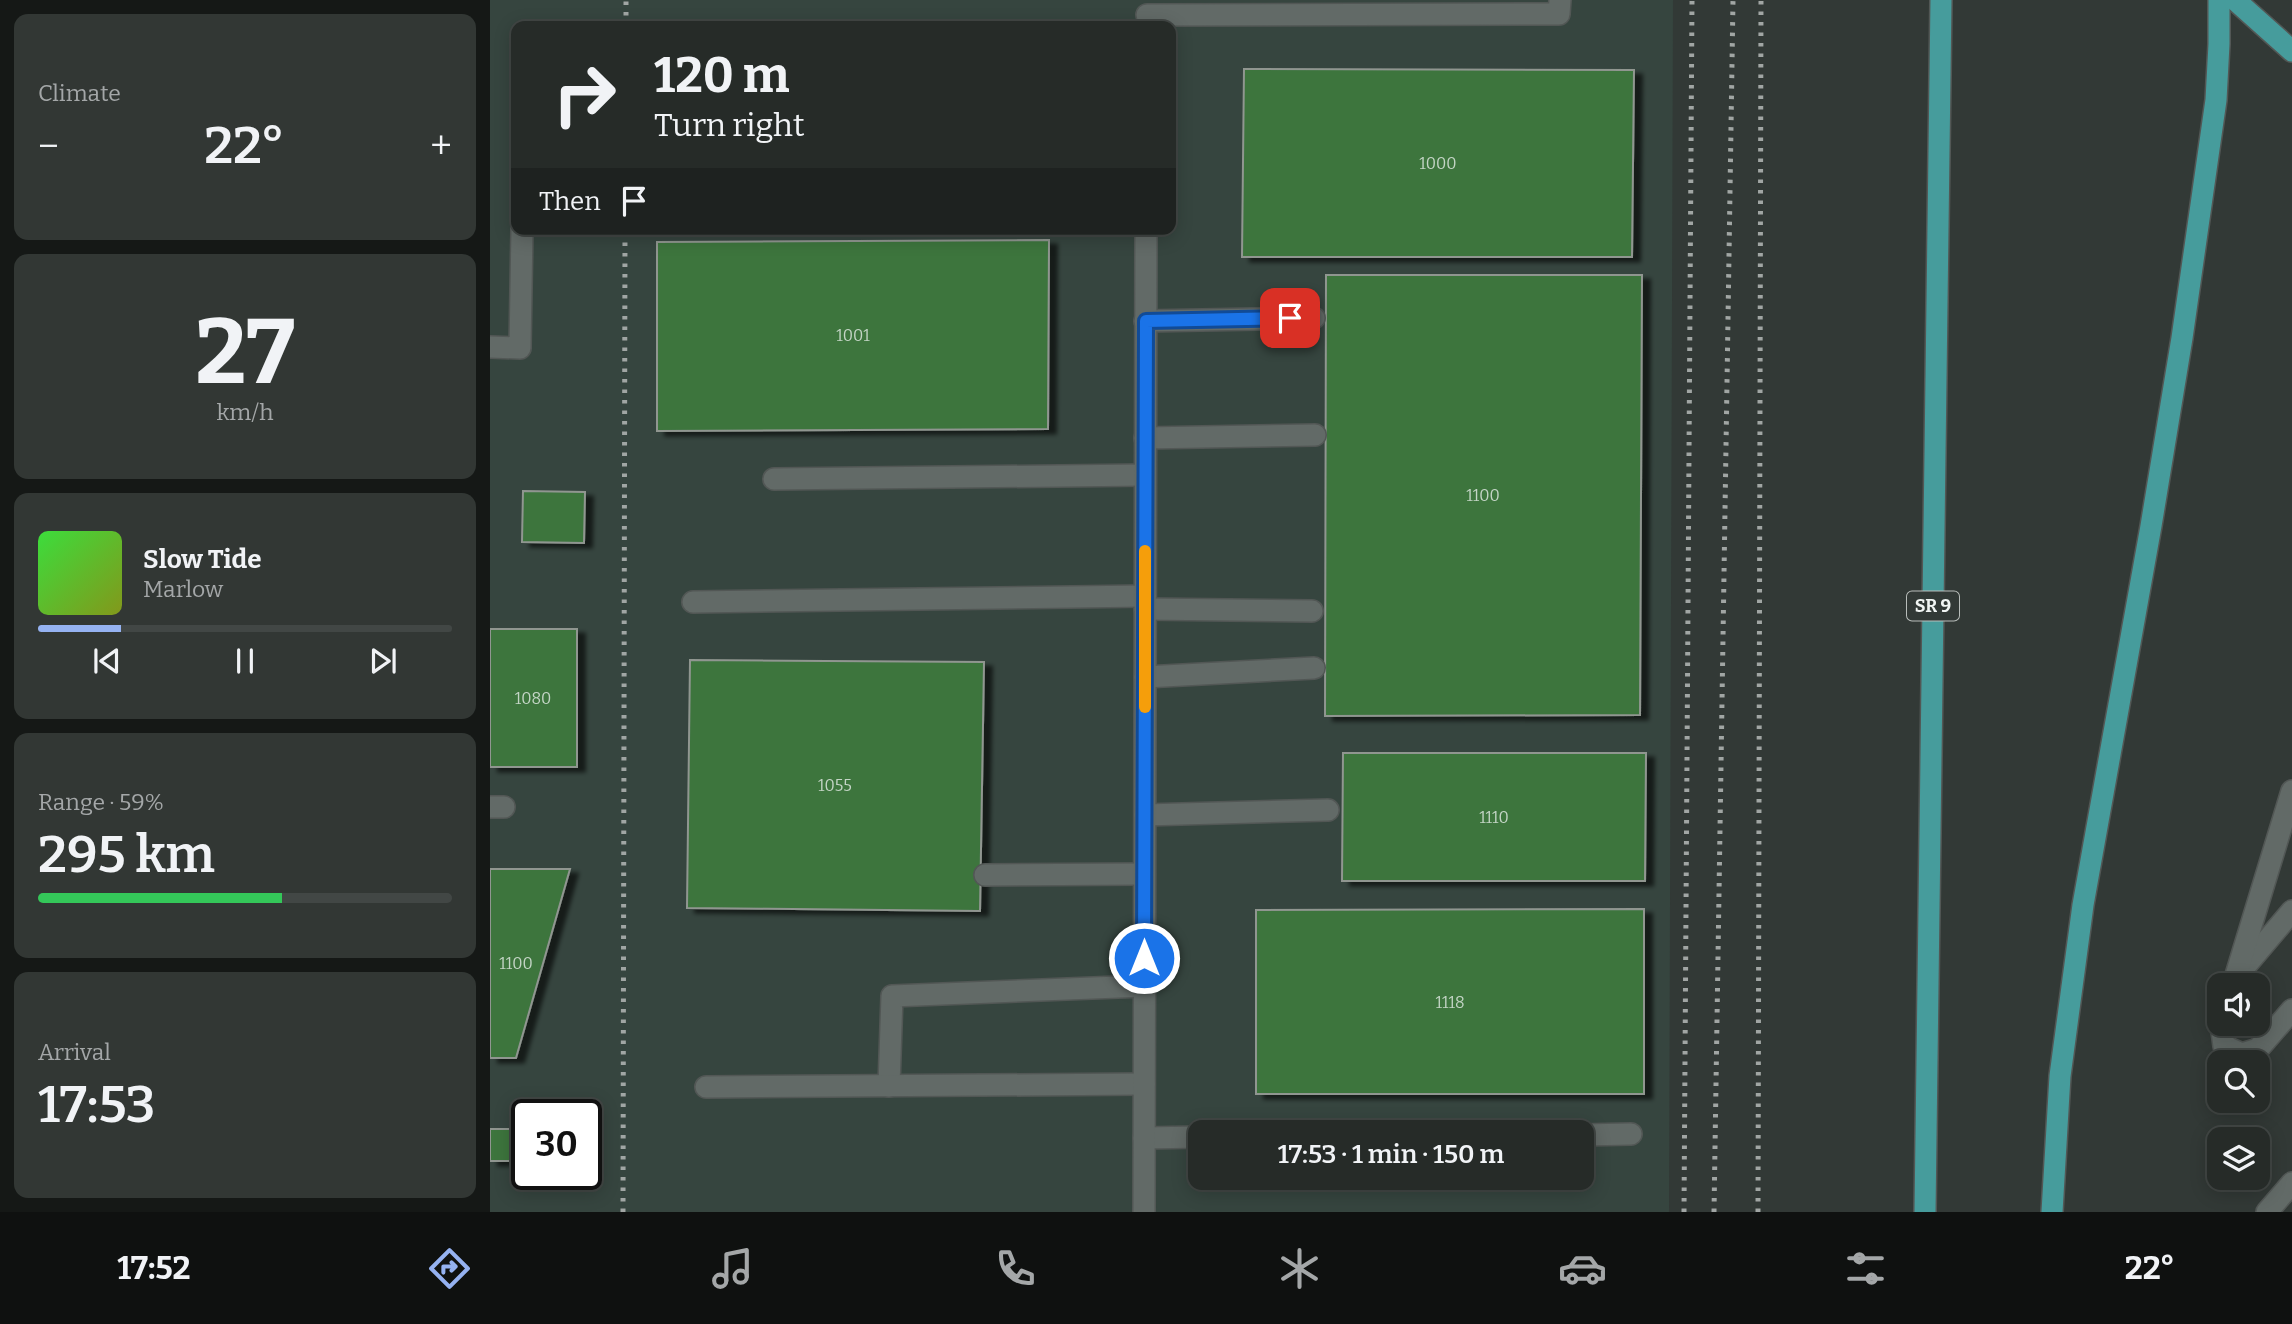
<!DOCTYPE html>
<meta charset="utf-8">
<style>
:root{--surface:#262b28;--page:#323734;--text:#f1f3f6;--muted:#a4a7a8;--line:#424745;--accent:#95b2f1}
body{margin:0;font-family:Bitter,serif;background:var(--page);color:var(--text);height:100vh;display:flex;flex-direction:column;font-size:26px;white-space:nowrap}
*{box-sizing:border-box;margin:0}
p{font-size:23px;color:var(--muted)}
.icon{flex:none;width:38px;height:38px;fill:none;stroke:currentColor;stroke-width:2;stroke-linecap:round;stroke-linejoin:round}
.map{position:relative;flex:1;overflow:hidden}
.side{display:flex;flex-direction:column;gap:14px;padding:14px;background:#151816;width:490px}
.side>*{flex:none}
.hud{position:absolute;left:21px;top:21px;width:665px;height:214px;border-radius:14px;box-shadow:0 4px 18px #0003,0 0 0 2px var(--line);background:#262b28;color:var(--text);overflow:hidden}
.tools{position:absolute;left:1717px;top:973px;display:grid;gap:14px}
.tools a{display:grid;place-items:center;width:63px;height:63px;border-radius:14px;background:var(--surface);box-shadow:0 4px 18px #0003,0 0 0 2px var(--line);font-size:35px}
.speed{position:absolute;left:21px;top:1099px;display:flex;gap:14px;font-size:35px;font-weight:700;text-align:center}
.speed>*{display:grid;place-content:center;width:91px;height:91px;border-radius:50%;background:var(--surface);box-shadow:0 4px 18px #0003,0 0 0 2px var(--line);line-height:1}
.speed .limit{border:4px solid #111;border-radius:10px;background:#fff;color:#111}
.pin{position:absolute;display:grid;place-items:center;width:60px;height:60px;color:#fff;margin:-30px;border-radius:14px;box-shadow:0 4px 10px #0006}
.me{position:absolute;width:77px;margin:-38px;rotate:0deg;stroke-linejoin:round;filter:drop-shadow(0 0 5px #0008)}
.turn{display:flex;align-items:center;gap:24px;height:147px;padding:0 28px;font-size:32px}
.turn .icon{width:91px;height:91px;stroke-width:2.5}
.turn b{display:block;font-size:49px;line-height:60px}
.then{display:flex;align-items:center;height:66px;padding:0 28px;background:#0003;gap:14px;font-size:26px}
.big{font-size:52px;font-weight:600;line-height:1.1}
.side .widget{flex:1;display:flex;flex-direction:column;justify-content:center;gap:10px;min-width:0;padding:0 24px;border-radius:14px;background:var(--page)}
.side .dial{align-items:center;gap:0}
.dial b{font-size:91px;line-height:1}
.song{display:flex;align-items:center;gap:21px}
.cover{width:84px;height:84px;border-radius:10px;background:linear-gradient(135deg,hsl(120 70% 55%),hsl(70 70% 35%))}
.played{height:7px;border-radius:4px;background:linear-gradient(90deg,var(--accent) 20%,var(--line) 20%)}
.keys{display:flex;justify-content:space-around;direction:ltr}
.heat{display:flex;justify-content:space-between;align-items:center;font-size:38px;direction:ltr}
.charge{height:10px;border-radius:5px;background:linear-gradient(90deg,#34c759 59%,var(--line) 0)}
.trip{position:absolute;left:698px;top:1120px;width:406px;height:70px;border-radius:14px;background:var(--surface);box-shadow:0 4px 18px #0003,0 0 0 2px var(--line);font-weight:600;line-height:70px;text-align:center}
.tabs{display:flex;height:112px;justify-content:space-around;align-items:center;background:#0f1110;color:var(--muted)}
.tabs .icon{width:49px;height:49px}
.tabs .on{color:var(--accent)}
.tabs b{font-size:32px;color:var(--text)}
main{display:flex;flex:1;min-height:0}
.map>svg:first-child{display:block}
.built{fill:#36453f;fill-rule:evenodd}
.building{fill:#3c743e;stroke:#909690;stroke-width:2;filter:url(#shadow)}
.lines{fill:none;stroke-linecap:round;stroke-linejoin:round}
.minor-casing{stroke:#525755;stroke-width:24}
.major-casing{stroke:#525755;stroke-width:24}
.minor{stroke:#626a67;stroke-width:21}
.major{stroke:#469c9c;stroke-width:21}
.rail{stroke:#a1a6a4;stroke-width:5;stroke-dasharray:3.5 7;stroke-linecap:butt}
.route-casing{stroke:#114b97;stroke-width:18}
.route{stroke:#1a73e8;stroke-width:12}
.slow{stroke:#f59e0b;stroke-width:12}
.labels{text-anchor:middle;stroke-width:7;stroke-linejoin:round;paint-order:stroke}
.number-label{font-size:16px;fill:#c4d5c6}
.shield{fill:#323936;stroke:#b8bdba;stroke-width:2}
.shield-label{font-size:18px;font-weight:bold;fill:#f1f5f3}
</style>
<main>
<section class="side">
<div class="widget"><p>Climate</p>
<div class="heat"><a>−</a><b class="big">22°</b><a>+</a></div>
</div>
<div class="widget dial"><b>27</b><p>km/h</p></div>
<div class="widget">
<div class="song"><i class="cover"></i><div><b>Slow Tide</b><p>Marlow</p></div></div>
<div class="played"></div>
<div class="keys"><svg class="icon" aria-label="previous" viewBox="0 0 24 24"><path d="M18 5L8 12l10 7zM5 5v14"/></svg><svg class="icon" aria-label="pause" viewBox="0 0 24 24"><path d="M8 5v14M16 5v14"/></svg><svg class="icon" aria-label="next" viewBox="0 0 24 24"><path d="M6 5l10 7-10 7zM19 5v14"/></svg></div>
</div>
<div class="widget"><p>Range · 59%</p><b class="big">295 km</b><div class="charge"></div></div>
<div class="widget"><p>Arrival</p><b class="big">17:53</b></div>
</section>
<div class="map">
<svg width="1802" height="1212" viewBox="0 0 1802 1212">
<defs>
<filter id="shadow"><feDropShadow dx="8" dy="4.5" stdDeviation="2" flood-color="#0009"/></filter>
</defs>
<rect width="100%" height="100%" fill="#323936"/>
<path class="built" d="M0,0H1183L1179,1212H0ZM26,26H681V229H26ZM37,1115H96V1174H37ZM710,1132H1092V1178H710Z"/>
<g class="building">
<polygon points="754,69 1144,70 1142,257 752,257"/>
<polygon points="559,240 558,429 167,431 167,242"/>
<polygon points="836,275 1152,275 1150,715 835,716"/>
<polygon points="33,491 95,492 94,543 32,542"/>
<rect x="0" y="629" width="87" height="138"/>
<polygon points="200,660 494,662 490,911 197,908"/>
<polygon points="853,753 1156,753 1155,881 852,881"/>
<polygon points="0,869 80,869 26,1058 0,1058"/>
<polygon points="1154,909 1154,1094 766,1094 766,910"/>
<rect x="0" y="1129" width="37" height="32"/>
</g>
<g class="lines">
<g class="minor-casing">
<g id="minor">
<polyline points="657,15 1069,14 1070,0"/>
<polyline points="655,321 824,318"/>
<polyline points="0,347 30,348 32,229"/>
<polyline points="655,438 825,435"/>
<polyline points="284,479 655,475"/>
<polyline points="203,602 655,596"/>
<polyline points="655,609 822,611"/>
<polyline points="655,677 824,668"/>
<polyline points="0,807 14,807"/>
<polyline points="655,815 838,810"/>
<polyline points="495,875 654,874"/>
<polyline points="1752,970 1802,911"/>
<polyline points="1743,985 1802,791"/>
<polyline points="1731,1024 1734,1046 1752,1054 1768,1049 1802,1010"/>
<polyline points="399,1086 402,996 654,986"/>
<polyline points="216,1087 654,1084"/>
<polyline points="1092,1135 1141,1134"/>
<polyline points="654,1138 710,1137"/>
<polyline points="654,1212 656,229"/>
<polyline points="1777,1212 1802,1183"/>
</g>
</g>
<g class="major-casing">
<g id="major">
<polyline points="1745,0 1802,51"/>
<polyline points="1435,1212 1451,0"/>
<polyline points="1562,1212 1570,1076 1593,905 1661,526 1692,338 1726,100 1729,44 1729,0"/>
</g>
</g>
<use href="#minor" class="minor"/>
<use href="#major" class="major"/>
<g class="rail">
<polyline points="136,26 136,0"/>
<polyline points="133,1212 135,229"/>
<polyline points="1194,1212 1202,0"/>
<polyline points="1224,1212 1243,0"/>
<polyline points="1268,1212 1271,0"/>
</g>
</g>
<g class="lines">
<g class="route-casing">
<polyline id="route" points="654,958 656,321 800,318"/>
</g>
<use href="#route" class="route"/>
<polyline class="slow" points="655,707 655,551"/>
</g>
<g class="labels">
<g class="number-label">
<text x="948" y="169">1000</text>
<text x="363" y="341">1001</text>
<text x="993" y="501">1100</text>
<text x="43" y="704">1080</text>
<text x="345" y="791">1055</text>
<text x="1004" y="823">1110</text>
<text x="26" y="969">1100</text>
<text x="960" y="1008">1118</text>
</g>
<rect class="shield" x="1417" y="591.5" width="52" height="29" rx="5"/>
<g class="shield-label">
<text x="1443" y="612">SR 9</text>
</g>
</g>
</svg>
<div class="tools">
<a><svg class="icon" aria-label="sound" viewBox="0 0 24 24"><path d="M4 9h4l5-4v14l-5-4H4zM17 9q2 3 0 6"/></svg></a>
<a><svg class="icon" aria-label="search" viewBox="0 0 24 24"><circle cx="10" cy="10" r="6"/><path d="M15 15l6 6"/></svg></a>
<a><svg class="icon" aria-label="layers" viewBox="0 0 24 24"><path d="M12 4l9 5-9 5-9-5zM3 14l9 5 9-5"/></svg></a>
</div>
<div class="speed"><div class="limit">30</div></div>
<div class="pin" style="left:800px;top:318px;background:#d93025"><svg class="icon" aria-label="arrive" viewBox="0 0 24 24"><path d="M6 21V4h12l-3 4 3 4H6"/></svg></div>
<svg class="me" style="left:654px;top:958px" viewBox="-20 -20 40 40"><circle r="17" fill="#1a73e8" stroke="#fff" stroke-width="3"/><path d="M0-11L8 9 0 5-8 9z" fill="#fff"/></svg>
<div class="trip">17:53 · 1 min · 150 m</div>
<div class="hud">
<div class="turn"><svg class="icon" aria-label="right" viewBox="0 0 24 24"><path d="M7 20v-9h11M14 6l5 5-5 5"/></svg><div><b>120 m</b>Turn right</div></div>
<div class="then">Then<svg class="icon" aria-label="arrive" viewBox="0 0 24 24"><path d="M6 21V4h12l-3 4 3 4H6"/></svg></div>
</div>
</div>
</main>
<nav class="tabs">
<b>17:52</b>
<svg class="icon on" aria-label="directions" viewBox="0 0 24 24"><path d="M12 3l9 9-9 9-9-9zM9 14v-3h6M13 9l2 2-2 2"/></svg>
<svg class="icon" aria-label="music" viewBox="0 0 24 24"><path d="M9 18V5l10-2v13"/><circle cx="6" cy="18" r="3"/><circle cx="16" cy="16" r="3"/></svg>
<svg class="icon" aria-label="phone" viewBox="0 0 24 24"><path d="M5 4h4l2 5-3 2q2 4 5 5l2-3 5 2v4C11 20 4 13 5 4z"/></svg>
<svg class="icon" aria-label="climate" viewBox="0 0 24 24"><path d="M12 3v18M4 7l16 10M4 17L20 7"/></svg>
<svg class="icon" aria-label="car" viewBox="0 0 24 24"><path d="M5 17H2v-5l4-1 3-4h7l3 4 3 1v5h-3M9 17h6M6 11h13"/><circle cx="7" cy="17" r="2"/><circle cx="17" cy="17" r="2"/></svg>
<svg class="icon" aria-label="filters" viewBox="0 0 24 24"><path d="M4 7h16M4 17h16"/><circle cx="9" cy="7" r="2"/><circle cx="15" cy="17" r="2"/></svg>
<b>22°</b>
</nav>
